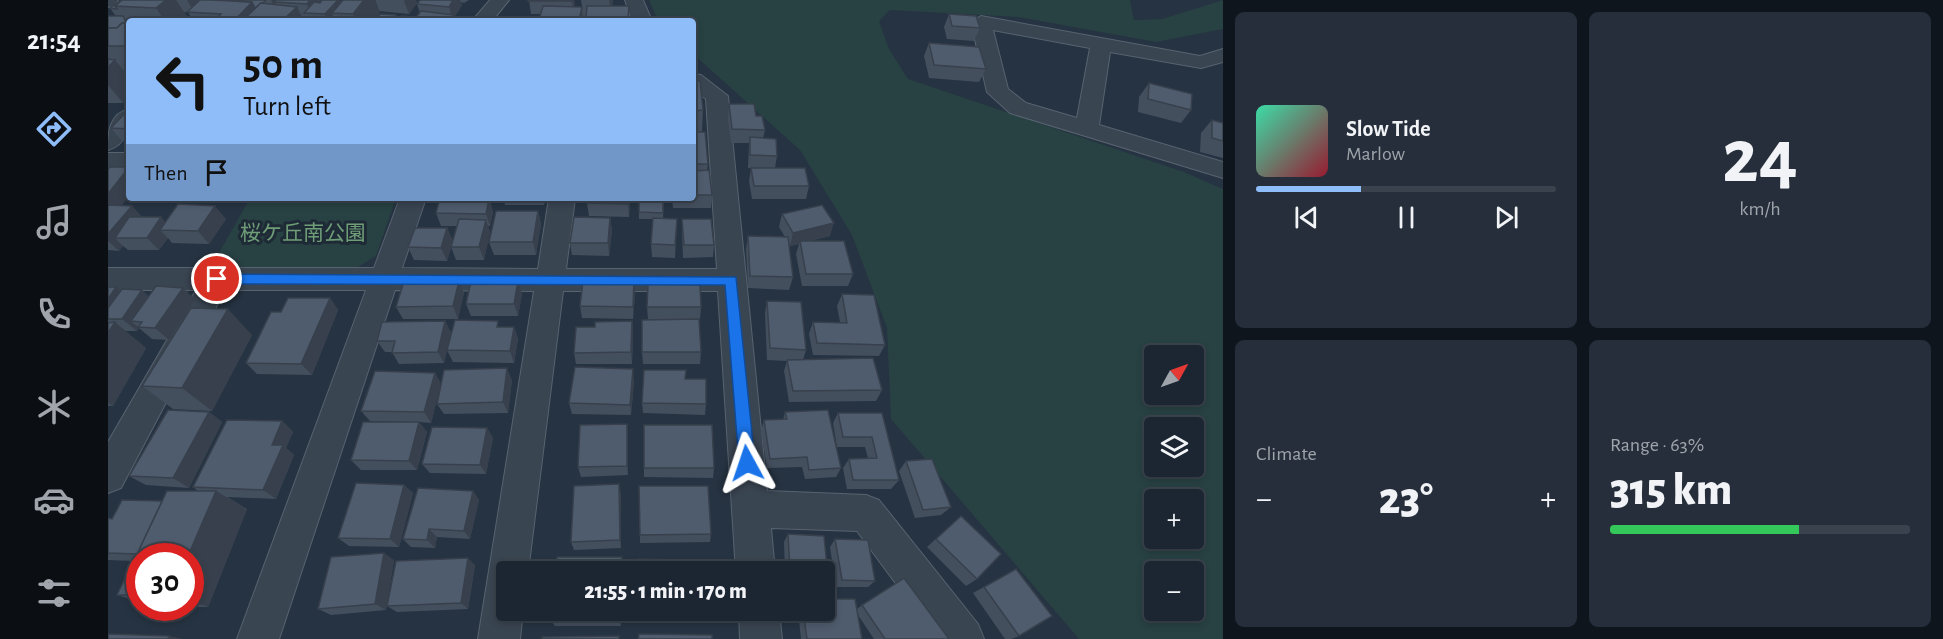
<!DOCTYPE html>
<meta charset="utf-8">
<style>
:root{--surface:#1c2632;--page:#252e3a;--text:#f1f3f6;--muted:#a0a5ac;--line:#3a434d;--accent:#8ebdfa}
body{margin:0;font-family:"Alegreya Sans","Noto Sans JP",sans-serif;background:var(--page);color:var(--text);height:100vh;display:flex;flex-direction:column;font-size:22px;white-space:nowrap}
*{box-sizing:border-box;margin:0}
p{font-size:20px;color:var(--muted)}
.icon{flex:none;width:33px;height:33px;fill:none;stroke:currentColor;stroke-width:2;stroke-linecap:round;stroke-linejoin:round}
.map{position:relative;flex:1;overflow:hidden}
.sheet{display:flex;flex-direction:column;gap:12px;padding:12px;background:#0f151c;width:720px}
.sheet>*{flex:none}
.guide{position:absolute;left:18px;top:18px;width:570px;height:183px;border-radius:6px;box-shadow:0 3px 9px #0003,0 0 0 2px var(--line);background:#8ebdfa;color:#111;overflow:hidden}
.needle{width:39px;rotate:50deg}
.tools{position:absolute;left:1036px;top:345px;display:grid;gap:12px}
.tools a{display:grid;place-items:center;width:60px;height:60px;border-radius:6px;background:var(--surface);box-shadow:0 3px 9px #0003,0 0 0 2px var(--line);font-size:30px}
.speed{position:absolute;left:18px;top:543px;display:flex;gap:12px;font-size:30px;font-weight:700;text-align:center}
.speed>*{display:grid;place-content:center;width:78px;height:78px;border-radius:50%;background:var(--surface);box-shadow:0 3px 9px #0003,0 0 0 2px var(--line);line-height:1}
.speed .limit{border:9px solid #d22;background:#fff;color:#111}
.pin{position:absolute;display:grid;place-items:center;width:51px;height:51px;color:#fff;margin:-26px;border:3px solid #fff;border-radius:50%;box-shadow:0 2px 6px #0007}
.me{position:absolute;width:66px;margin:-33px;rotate:355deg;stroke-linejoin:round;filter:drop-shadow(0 0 4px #0008)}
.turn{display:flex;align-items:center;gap:21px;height:126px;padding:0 18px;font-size:27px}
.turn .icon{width:78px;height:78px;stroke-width:2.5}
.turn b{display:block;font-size:42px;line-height:51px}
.then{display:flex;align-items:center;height:57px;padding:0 18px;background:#0003;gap:12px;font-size:22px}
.big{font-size:45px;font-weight:800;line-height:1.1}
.sheet .tile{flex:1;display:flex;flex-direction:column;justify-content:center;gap:9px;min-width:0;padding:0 21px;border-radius:9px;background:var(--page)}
.sheet .dial{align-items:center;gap:0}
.dial b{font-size:78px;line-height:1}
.song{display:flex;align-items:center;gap:18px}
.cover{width:72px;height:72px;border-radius:9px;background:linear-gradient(135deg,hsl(160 70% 55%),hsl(350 70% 35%))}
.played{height:6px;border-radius:3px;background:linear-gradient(90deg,var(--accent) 35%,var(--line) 35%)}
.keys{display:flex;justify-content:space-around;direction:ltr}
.heat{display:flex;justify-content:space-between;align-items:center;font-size:33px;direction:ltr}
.charge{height:9px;border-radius:4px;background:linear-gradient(90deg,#34c759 63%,var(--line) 0)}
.sheet .tiles{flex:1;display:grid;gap:12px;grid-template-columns:repeat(2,1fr)}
.trip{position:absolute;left:388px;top:561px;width:339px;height:60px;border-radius:6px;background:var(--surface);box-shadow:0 3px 9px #0003,0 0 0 2px var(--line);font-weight:800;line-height:60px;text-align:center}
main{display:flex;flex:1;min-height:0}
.tabs{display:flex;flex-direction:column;width:108px;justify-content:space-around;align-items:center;background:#0b0f14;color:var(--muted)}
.tabs .icon{width:42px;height:42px}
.tabs .current{color:var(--accent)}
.tabs b{font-size:27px;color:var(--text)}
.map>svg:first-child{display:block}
.green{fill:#284143;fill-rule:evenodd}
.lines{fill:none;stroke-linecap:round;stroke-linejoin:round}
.street-casing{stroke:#58636f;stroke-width:2}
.street{fill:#3a4552;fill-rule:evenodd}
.wall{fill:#444f5e}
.shaded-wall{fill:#37404c}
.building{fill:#4f5c6d;stroke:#37404c;stroke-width:1.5}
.route{fill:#1a73e8;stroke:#114b97;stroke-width:1.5}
.labels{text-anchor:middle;stroke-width:6;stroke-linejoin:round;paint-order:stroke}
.park-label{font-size:21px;fill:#6e9d76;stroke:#1f2a37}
</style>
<main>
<nav class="tabs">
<b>21:54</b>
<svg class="icon current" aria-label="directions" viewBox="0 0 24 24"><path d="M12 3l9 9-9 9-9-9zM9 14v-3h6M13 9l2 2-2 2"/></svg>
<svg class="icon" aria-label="music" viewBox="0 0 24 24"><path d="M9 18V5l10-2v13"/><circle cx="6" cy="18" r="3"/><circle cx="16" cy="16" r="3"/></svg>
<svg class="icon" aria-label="phone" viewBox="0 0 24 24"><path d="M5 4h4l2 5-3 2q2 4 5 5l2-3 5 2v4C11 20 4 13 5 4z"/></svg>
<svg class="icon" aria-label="climate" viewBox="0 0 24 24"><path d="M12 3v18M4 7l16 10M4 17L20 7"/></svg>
<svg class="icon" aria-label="car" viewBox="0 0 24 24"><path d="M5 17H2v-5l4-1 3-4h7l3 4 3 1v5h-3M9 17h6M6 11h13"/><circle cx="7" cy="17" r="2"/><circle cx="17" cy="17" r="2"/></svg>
<svg class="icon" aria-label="filters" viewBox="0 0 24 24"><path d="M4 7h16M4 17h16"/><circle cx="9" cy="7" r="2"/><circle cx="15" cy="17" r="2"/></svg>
</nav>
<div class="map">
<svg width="1115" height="639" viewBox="0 0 1115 639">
<rect width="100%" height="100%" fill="#263342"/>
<g class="green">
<path d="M541,0H1022L1026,20L1054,19L1115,0V29L1048,42L910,17L782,10L771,21L781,49L800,79L1076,172L1115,189V639H971L783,419L779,328L744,235L692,150L585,54V21H550ZM1047,356H1086V394H1047ZM1047,428H1086V466H1047ZM1047,500H1086V538H1047ZM1047,572H1086V610H1047Z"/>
<polygon points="142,198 288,198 268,256 250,267 103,267"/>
</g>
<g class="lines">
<g class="street-casing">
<g id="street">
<polygon points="0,0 10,0 7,5 0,7"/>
<polygon points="115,0 135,0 115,21 94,21"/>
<polygon points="382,0 401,0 384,21 364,21"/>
<polygon points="517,0 535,0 544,21 524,21"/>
<path d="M873,16L1092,56L1115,49V62L1093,68L1002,52L991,125L1115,162V178L902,113L879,92L863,22ZM885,30L982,48L969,118L918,103L900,89Z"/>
<polygon points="585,74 593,75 620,96 659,491 758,495 771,500 870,624 876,639 829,639 749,531 663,528 667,572 628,572 610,291 455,291 420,572 399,572 399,610 415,610 412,639 370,639 426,291 287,290 171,639 129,639 258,290 117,290 13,488 0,493 0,442 88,290 0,290 0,268 266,268 292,198 318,198 294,268 430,269 441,198 467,198 458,269 609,269 598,99 585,90"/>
<path d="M21,109C21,127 20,144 0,150C0,132 1,114 21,109Z"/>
<rect x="0" y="153" width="21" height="16"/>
<polygon points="631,610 671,610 674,639 632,639"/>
</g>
</g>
<use href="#street" class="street"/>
</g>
<g class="wall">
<polygon points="14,0 104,0 125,1 126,0 232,0 233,2 272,14 288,15 290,21 308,18 312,13 309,4 312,0 361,0 356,3 353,2 354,5 347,16 348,21 200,21 198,16 193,16 196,21 85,21 80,12 76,12 82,21 21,21 21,74 18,74 21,77 21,97 15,103 0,103 0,16 15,16 7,15 2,8"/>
<polygon points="267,0 308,0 309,3 301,14 271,11"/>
<polygon points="421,0 466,0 466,7 474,7 473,0 505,0 504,6 521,6 521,21 478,21 478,17 475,17 475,21 431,21 432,14 423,14"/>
<polygon points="841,14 872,28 866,41 839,39 836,27"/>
<polygon points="821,43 878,69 871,82 821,78 816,56"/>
<polygon points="585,81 595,110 594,132 600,164 599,170 604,195 603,208 565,208 564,198 585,198"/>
<polygon points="1041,83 1083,110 1073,123 1030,112 1031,97"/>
<polygon points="621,104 648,116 657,130 655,138 669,156 667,168 701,186 698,199 644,199 641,181 643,168 640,168 641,143 623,143 620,118"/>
<polygon points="21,110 21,142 14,141 3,128"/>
<polygon points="1104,120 1115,123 1115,158 1092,152 1093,133"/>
<polygon points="0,169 14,206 24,206 34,217 57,222 118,219 101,244 64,243 60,238 51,250 20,250 15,246 11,251 0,250"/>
<polygon points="329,198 387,198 386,201 382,201 385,212 382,226 380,226 382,232 376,260 348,260 343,247 349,226 333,226 328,213 331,201"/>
<polygon points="395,198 438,198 436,205 397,205"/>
<polygon points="480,198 522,198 521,217 481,216 479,203"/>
<polygon points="556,198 555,218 569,219 567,258 544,257 543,244 545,219 531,219 531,212"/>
<polygon points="430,211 433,224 428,255 386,255 381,242"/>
<polygon points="674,214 722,236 702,241 745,274 740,286 694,286 688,254 691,244 682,246 681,244 685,277 681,290 640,288 638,249 640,236 677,237 671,227"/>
<polygon points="502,218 504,230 501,256 464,255 462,243"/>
<polygon points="574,219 606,245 605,257 575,258 574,232"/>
<polygon points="339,228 345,241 339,261 306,260 300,247"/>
<polygon points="351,281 356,293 350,319 295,319 288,307"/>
<polygon points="526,281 527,293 525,319 474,318 472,306"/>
<polygon points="0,287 8,287 12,291 41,296 75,288 87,300 61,340 44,339 31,328 29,331 17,331 38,348 5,406 0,406"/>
<polygon points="414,294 410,316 363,316 358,304"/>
<polygon points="734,294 777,345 771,356 705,355 701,334 705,322 732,322 729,306"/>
<polygon points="222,298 230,310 204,375 149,374 138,363 173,312"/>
<polygon points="659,301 698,350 695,360 774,390 768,401 681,402 676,371 679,361 659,360 657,313"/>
<polygon points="539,307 593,307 592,319 591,319 593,352 592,364 535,364 534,352 579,319 540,319"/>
<polygon points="337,321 343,333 339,350 393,327 406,327 410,339 406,363 345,362 339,350 336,363 291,364 284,352 277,352 269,341"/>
<polygon points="524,321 525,333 524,364 468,364 466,353 487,327"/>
<polygon points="144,335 104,411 65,409 34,386"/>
<polygon points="327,373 333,384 323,423 311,422 319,432 309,470 253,470 243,460 303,422 262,421 253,411"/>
<polygon points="404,380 400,413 336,414 329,404"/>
<polygon points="526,381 523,415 464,414 461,403"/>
<polygon points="534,403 598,404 597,415 535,413"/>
<polygon points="101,412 114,422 81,488 38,485 21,476"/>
<polygon points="677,412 733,468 728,477 697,479 694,467 659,468 653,431 656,420 675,420"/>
<polygon points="730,413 774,413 791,480 783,489 739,489 735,468 741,459 760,458 757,447 729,447 725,423"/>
<polygon points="174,421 185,432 178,448 186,455 168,499 119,497 139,509 100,607 82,607 82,556 32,556 32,602 9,595 26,561 0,560 0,518 4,519 54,501 90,491 85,487"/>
<polygon points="379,428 385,438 378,474 322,473 314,464"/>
<polygon points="520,434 520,475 473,477 470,467"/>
<polygon points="798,461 843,507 833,515 807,518 791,471"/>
<polygon points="536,468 606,468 605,478 536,477"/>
<polygon points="296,485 305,493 291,547 241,546 230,538"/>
<polygon points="365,491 371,500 362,539 329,537 327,548 303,547 295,539"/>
<polygon points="513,493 513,548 466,550 463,542"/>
<polygon points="853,516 869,579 858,586 819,547"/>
<polygon points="603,534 602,542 532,543 532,535"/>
<polygon points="680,534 716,536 720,577 717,581 717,572 677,572 676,542"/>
<polygon points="727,539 767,581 760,587 728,587 722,547"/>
<polygon points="286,560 278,610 223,615 210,609"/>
<polygon points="367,565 360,609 289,612 279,606"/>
<polygon points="908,569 911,636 903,639 897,639 865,593"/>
<polygon points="754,605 841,639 766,639 750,615 754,639 693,639 690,610 749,609"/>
<polygon points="444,610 514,610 513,626 447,626 443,621"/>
<polygon points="530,610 608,610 607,612"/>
</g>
<g class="shaded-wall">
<polygon points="58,0 68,0 82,21 57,21 48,8"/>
<polygon points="79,0 101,0 87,13"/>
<polygon points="163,0 177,0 167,2 170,8 168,10"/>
<polygon points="202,0 215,0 203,13 199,4"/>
<polygon points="230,0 232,0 236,11 224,13 227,21 220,21 217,14"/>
<polygon points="256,0 267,0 274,19 272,21 248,21 245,14"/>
<polygon points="297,0 308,0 309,3 301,14 296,1"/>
<polygon points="345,0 352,0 354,5 347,16 348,21 341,21 344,18 341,7"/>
<polygon points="464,0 466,0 467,3 465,14"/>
<polygon points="501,0 505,0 503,17"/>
<polygon points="144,2 153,19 137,18 139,21 127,21 127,20"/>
<polygon points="189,7 196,21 174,21"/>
<polygon points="474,7 475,21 471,21"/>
<polygon points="288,15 291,21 285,21"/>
<polygon points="7,60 21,77 21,97 15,103 0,85 0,67"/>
<polygon points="21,167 21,196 8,213 0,204 0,194"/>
<polygon points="435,198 438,198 436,205"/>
<polygon points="521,198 522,198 521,217 520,204"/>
<polygon points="381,199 385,212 382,226 378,214"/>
<polygon points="24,206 36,219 7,238 15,246 11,251 0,241 0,234"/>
<polygon points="107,206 118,219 101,244 90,231"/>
<polygon points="430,211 433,224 428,255 425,242"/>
<polygon points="53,217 65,230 52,230 60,238 51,250 39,238"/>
<polygon points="502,218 504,230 501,256 500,243"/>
<polygon points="378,220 382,232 376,260 371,247"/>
<polygon points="726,223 722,236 692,243 692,241 691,244 682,246 685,233"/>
<polygon points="339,228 345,241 339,261 333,248"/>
<polygon points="351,281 356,293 350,319 345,306"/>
<polygon points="410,281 414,294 410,316 406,304"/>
<polygon points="526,281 527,293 525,319 525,307"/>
<polygon points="8,287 22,300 0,319 0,299"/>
<polygon points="75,288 87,300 61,340 47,328"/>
<polygon points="34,290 47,302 23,321 31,328 29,331 14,319"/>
<polygon points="222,298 230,310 204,375 193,364"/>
<polygon points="120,309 144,335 104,411 74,388"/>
<polygon points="337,321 343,333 336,363 330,352"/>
<polygon points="524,321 525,333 524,364 523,352"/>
<polygon points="7,322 38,348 5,406 0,403 0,324"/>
<polygon points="406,327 410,339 406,363 402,351"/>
<polygon points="399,368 404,380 400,413 395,402"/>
<polygon points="525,369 526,381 523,415 522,405"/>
<polygon points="327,373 333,384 323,423 316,412"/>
<polygon points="101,412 114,422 81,488 65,478"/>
<polygon points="174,421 185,432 178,448 186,455 168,499 155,490 164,445"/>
<polygon points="311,422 319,432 309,470 301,461"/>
<polygon points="519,424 520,434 520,475 519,466"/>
<polygon points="379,428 385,438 378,474 372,465"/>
<polygon points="511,484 513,493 513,548 512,540"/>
<polygon points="296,485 305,493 291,547 282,539"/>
<polygon points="108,491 139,509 100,607 82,601 82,556 80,556"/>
<polygon points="365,491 371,500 362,539 356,531"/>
<polygon points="321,529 329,537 327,548 319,540"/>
<polygon points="276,553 286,560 278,610 267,604"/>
<polygon points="514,557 515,564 515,572 513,572"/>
<polygon points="360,558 367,565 360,609 353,603"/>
<polygon points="512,610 514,610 513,626 511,621"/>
<polygon points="61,636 75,639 60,639"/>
</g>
<g class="building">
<polygon points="14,0 58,0 48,8 7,6"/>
<polygon points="14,0 7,6 9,9 2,8"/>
<polygon points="92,0 104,0 144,2 127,20 108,19 113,14 79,12"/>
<polygon points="126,0 158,0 155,3 153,3 147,8 144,2 125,1"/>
<polygon points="168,0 202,0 199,4 167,2"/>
<polygon points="214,0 230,0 217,14 196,13 206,2 212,3"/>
<polygon points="235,0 256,0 245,14 224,13"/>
<polygon points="312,0 345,0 341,7 309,4"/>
<polygon points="421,0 464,0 464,1 420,1"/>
<polygon points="153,3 189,7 174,21 137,18"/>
<polygon points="435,6 474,7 471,21 446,21 447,20 431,20"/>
<polygon points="479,6 521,6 520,18 478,18"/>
<polygon points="313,11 346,15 341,21 305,21"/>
<polygon points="272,14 288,15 285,21 267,21"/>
<polygon points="841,14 868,16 872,28 844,26"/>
<polygon points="0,16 15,16 18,22 16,23 14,23 9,28 0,28"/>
<polygon points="293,16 307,17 304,21 290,21"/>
<polygon points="14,23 21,23 21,26 18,29 21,29 21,46 0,46 0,28 9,28"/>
<polygon points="821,43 871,47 878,69 826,65"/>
<polygon points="0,59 7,60 0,67"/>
<polygon points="585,81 592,81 595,110 585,111"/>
<polygon points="1041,83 1084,94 1083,110 1040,99"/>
<polygon points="621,104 646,104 648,116 654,116 657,130 624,129"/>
<polygon points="20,110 21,110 21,129 3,128"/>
<polygon points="1104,120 1115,123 1115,141 1104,138"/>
<polygon points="585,132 597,132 600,164 585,164"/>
<polygon points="642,137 668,139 669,156 642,155"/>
<polygon points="2,167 21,167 0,194 0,169"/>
<polygon points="643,168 697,168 701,186 646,186"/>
<polygon points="601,170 604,195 585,195 585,171"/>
<polygon points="332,198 381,199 378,214 328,213"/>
<polygon points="480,198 521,198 520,204 479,203"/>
<polygon points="531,198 555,198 555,213 531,212"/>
<polygon points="70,204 107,206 90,231 52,230"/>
<polygon points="0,205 24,206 0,234"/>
<polygon points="714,205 726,223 685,233 674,214"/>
<polygon points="388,211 430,211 425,242 381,242"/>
<polygon points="21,217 53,217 39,238 7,238"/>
<polygon points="466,217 502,218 500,243 462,243"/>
<polygon points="545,218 569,219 567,245 543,244"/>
<polygon points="351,219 378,220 371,247 343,247"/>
<polygon points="574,219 603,219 606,245 576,245"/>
<polygon points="307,228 339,228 333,248 300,247"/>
<polygon points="640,236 680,237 685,277 642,276"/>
<polygon points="692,241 736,241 745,274 698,274"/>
<polygon points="296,281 351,281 345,306 288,307"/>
<polygon points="363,281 410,281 406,304 358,304"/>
<polygon points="475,281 526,281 525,307 472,306"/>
<polygon points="540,284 592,285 593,307 539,307"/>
<polygon points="48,286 75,288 47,328 30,327 34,322 23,321"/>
<polygon points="0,287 8,287 0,299"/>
<polygon points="14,289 34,290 14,319 0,319 0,308"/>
<polygon points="734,294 766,295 777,345 709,343 705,322 739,323"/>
<polygon points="180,298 222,298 193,364 138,363 163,312 173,312"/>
<polygon points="659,301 693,302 698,350 662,348"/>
<polygon points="83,308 120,309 74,388 34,386"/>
<polygon points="591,319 593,352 534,352 534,320"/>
<polygon points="347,320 390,321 389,327 406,327 402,351 339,350"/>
<polygon points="337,321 330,352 284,353 287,341 269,341 274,322"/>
<polygon points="524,321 523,352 466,353 468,327 487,327 487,322"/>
<polygon points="7,322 0,333 0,323"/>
<polygon points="765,358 774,390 685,391 679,360"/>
<polygon points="467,367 525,369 522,405 461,403"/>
<polygon points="399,368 395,402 329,404 336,370"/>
<polygon points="536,370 578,370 577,379 598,379 598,404 534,403"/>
<polygon points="267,371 327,373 316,412 253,411"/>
<polygon points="60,410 101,412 65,478 21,476"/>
<polygon points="720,410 733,468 701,470 699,457 662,459 656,420 679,419 677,412"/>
<polygon points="730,413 774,413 791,480 745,480 741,459 769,458 764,437 735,437"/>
<polygon points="119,420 174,421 164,445 175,445 155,490 85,487"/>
<polygon points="255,422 311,422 301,461 243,460"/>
<polygon points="519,424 519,466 470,467 472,425"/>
<polygon points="536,425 604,425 606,468 536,468"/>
<polygon points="324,427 379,428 372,465 314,464"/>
<polygon points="824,459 843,507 815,510 798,461"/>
<polygon points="248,483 296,485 282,539 230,538"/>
<polygon points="511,484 512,540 463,542 466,486"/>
<polygon points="531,486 600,486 603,534 532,535"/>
<polygon points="310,488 365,491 356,531 321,529 319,540 295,539"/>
<polygon points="59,491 108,491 80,556 32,556 32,595 9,595"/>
<polygon points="14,500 54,501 29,554 0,553 0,518 4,519"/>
<polygon points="853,516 893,554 869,579 828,539"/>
<polygon points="680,534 716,536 720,577 717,577 717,572 682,572"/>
<polygon points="727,539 760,540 767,581 734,580"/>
<polygon points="276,553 267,604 210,609 223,557"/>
<polygon points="449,557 514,557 513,572 448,572"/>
<polygon points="360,558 353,603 279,606 288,561"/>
<polygon points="530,559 607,561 608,572 529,572"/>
<polygon points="908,569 944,616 911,636 876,587"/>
<polygon points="796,578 841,639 777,639 754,605"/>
<polygon points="717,599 747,599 754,639 699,639 695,610 717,610"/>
<polygon points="444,610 512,610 511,621 443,621"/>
<polygon points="0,634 61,636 60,639 0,639"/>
<polygon points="531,634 604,635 604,639 530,639"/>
<polygon points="511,636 511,639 434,639 434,637"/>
</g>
<polygon class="route" points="109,274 628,277 647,463 644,468 639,470 633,468 631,463 617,285 109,284 102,279"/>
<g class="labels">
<g class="park-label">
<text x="195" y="240">桜ケ丘南公園</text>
</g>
</g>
</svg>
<div class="tools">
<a><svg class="needle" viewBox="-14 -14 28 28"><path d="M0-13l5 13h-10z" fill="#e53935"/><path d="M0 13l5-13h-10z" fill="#a0a5ac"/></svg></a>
<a><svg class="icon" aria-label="layers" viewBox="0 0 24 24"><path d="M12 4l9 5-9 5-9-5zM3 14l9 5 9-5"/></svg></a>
<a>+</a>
<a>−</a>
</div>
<div class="speed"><div class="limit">30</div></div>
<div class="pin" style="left:109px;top:279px;background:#d93025"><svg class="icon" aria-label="arrive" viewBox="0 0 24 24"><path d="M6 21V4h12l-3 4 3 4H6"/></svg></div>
<svg class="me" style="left:639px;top:463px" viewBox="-20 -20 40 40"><path d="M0-17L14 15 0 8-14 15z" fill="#1a73e8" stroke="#fff" stroke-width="4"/></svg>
<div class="trip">21:55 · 1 min · 170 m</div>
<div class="guide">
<div class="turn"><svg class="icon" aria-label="left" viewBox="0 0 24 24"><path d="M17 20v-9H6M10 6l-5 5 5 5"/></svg><div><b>50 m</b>Turn left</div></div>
<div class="then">Then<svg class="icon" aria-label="arrive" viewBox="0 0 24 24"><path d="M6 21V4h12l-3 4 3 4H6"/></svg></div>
</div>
</div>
<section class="sheet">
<div class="tiles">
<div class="tile">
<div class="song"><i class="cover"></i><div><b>Slow Tide</b><p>Marlow</p></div></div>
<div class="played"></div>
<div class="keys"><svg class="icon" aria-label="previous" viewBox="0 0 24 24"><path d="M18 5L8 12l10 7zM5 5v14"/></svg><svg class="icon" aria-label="pause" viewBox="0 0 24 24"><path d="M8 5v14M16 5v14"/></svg><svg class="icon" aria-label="next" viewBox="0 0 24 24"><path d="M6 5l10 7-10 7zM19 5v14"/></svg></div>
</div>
<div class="tile dial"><b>24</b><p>km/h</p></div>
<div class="tile"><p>Climate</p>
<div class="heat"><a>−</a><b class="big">23°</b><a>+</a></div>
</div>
<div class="tile"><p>Range · 63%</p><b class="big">315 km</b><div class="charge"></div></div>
</div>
</section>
</main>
